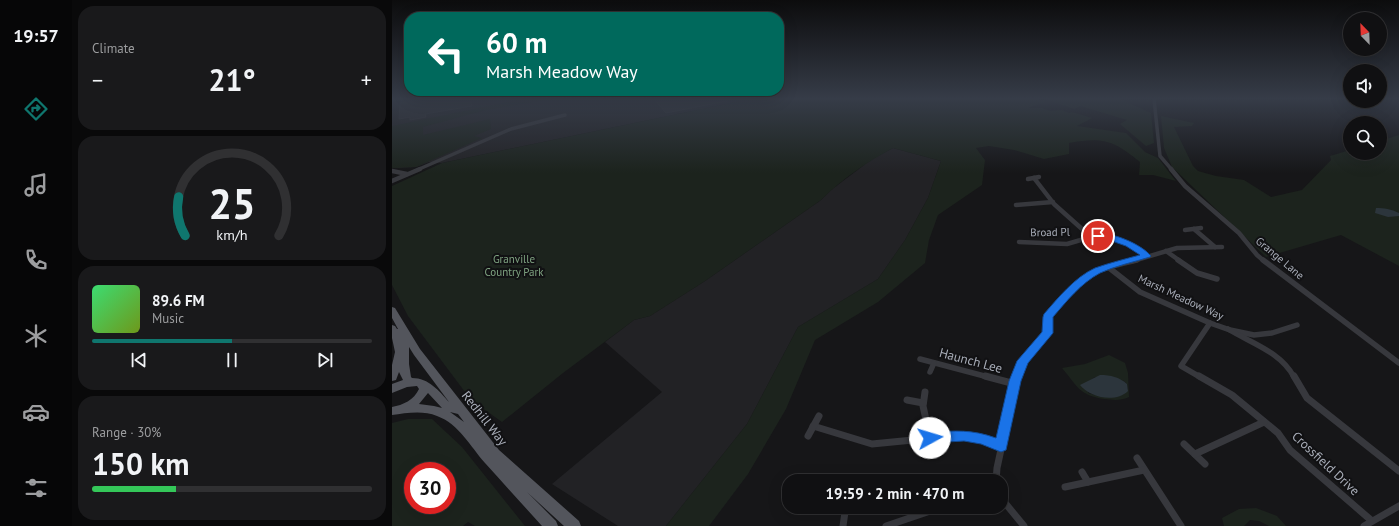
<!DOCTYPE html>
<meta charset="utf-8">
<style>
:root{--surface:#101012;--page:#19191b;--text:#f1f3f6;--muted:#9c9d9f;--line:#303032;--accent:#0f766e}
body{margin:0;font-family:"PT Sans",sans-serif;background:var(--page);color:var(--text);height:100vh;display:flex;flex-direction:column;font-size:15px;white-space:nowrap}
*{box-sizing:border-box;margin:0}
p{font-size:13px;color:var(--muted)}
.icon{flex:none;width:22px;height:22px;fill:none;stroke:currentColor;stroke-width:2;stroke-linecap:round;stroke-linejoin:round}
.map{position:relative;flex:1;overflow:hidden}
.side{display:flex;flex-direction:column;gap:6px;padding:6px;background:#09090a;width:320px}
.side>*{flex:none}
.top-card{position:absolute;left:12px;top:12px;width:380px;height:84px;border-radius:16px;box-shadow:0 4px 16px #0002,0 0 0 1px var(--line);background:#00695c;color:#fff;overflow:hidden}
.needle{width:26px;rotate:337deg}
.fabs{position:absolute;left:951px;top:12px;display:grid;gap:8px}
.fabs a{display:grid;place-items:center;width:44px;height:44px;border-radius:50%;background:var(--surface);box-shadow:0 4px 16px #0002,0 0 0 1px var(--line);font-size:20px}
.speed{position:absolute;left:12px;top:462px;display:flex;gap:8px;font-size:20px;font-weight:700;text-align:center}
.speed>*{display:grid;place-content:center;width:52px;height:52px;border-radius:50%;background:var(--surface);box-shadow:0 4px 16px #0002,0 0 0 1px var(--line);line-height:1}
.speed .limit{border:6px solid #d22;background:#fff;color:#111}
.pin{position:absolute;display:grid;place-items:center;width:34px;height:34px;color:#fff;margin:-17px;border:2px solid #fff;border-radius:50%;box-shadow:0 1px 4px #0007}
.me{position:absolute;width:44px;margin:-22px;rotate:84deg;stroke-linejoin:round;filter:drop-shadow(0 0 3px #0008)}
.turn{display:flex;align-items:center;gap:14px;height:84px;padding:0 16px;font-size:18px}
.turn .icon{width:52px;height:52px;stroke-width:2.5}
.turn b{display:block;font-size:28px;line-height:34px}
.big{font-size:30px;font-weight:700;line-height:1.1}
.side .card{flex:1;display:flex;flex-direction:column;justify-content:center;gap:6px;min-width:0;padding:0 14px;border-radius:16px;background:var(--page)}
.side .dial{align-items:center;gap:0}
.dial svg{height:104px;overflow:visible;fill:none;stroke:var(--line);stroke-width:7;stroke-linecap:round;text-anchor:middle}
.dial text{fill:var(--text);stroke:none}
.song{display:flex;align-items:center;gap:12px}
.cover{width:48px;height:48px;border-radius:6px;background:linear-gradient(135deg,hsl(140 70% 55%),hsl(80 70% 35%))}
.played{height:4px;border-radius:2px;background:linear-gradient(90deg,var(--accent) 50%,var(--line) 50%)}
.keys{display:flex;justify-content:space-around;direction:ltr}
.heat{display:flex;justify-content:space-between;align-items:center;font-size:22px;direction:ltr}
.charge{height:6px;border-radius:3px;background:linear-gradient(90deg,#34c759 30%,var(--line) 0)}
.trip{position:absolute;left:390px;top:474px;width:226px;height:40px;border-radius:16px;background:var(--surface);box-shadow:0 4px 16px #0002,0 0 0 1px var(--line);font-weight:700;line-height:40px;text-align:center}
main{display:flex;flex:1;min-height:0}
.menu{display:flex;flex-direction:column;width:72px;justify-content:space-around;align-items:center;background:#060607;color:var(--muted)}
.menu .icon{width:28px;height:28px}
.menu .active{color:var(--accent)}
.menu b{font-size:18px;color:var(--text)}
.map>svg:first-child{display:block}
.built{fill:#222225}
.green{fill:#1c231d;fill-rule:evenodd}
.water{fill:#2c353c}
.building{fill:#29292c;stroke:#303034}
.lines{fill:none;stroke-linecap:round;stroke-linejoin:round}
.minor-far3{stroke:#37383d;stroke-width:3.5}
.minor-far2{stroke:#37383d;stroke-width:4.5}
.minor-far1{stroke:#37383d;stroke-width:5.5}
.minor{stroke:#37383d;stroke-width:7}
.primary{fill:#53555c;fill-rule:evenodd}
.route{fill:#1a73e8;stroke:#114b97}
.labels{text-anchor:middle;stroke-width:4;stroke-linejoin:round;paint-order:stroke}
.street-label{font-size:11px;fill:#a8adb8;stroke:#111113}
.park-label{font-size:11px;fill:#7fa381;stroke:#111113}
.near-street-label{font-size:13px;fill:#a8adb8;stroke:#111113}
</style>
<main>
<nav class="menu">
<b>19:57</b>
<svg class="icon active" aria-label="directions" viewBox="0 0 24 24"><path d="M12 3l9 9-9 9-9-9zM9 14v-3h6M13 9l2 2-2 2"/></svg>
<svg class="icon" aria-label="music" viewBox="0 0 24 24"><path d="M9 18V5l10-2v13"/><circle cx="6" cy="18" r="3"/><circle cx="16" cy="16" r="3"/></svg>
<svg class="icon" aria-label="phone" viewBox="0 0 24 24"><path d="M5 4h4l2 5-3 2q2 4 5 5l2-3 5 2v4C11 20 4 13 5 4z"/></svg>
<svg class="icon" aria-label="climate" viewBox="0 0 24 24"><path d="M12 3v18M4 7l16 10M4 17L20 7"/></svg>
<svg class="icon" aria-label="car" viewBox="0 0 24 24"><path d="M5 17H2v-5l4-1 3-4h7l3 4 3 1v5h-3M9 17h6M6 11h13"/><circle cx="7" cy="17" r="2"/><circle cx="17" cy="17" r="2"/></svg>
<svg class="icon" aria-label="filters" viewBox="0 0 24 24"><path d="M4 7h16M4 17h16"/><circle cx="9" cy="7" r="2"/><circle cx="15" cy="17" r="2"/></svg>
</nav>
<section class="side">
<div class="card"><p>Climate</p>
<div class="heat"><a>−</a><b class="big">21°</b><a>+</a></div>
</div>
<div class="card dial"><svg viewBox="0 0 100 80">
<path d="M14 69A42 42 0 1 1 86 69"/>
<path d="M14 69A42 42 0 0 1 9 39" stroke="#0f766e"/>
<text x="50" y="56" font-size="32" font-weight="700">25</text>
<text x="50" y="72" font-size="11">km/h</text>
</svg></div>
<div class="card">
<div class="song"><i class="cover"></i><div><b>89.6 FM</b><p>Music</p></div></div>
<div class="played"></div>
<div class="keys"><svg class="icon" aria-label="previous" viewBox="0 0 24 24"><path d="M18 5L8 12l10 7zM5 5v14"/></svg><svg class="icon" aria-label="pause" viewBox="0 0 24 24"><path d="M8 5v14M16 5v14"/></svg><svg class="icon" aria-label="next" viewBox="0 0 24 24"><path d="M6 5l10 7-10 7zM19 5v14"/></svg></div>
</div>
<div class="card"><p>Range · 30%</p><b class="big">150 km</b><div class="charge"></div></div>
</section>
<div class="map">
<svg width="1007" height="526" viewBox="0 0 1007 526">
<rect width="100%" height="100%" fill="#161618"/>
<g class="built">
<polygon points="0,99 358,99 50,163 37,162 24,167 6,168 0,168"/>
<polygon points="501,148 549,161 536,198 513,240 486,279 406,327 355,424 274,526 226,526 160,484 270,392 213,342 242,320 258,316 313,281 429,200 439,190 480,159"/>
</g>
<g class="green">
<polygon points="130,99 160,99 94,110 31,127 31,135 98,119 99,129 82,136 90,138 24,167 0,168 0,126"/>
<path d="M358,99H645L653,102L636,108H650L658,111L670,110L677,113L680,112L700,118L685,126L734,133L753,152L766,158L784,181L761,175H747L748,162C721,140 711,137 677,143V154L652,159L622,150L597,146L584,148L593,160L590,185L546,215L537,240L533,263L486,302L423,340L394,409L356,474L317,526H274L355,424L406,327L486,279L513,240L536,198L549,161L501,148C475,162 450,179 429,200L313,281L258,316L242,320L171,373L110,422L79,400L16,316L0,285V186L50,163Z"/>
<polygon points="654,99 728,99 759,113 762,143 754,146 728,124 735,120 688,106 682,109"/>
<polygon points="769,116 802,123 800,126 782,127 801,166 806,171 824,176 852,180 879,197 910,190 939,160 938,156 958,150 958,153 988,153 988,141 1007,135 1007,266 949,235 874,257 780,167 772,148"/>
<path d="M717,355L733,363L736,373L737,397C728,401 722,400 712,399C687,395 686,387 670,368L693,364ZM703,377L732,381L735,384L736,390C720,399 713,398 696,393L697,381Z"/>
<path d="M16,419H40L70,447L133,526H83L76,522L71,526H0V423ZM21,471H55V505H21Z"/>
<polygon points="864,508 885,516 894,526 877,526 867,521 858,520 852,526 832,526 830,518 847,509"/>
</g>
<g class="water">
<path d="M984,208C992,208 999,209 1007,213V216L996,217L983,213Z"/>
<path d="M708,375C719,375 727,377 735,384L736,391C724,403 698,398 688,385Z"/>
</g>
<g class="building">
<polygon points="32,99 78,99 80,106 33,114 34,117 18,120 18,117 7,119 8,103"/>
<polygon points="262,99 334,99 335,101 274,113"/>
</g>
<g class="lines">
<g class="minor-far3">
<polyline points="762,99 768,156 780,170"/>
<polyline points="25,170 119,129 173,115"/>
</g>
<g class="minor-far2">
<polyline points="779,169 793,186 847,233 865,255 872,261"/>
<polyline points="0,171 15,174"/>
<polyline points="642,178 662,204 699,237"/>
<polyline points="636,179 647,177"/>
<polyline points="0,181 28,169"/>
<polyline points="624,205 661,202"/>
<polyline points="802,229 823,247"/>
<polyline points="793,230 809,228"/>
<polyline points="627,242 675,244 699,237 718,237 744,247 755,256"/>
<polyline points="774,251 788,261"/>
<polyline points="741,261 785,248 830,247"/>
</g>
<g class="minor-far1">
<polyline points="786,260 805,273 825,279"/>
<polyline points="871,260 1007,363"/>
<polyline points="716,267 748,292 818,323 838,330 862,335 880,333 905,325"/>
<path d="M836,329C859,343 889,352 902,377"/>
<polyline points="528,359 596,377"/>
<polyline points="538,372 542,363"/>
<path d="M625,377L631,361L656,333V317C670,301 685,279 706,271C718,266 732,263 745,260"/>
<polyline points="808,377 789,366 818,323"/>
</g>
<g class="minor">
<polyline points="593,376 623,384"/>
<polyline points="807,376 840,395 886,433 898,450 980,521"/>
<polyline points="902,376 915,398 1007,471"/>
<polyline points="533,392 531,406 538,438"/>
<polyline points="515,400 531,403"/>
<polyline points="421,426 480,444 572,435 590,439 609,446"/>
<polyline points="416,436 427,416"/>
<polyline points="792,444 813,464"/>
<polyline points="803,454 872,422"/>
<polyline points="745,458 789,526"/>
<polyline points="690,472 696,482"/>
<polyline points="604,481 605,468 625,376"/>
<polyline points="673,487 752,470"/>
<polyline points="609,498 632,526"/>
<polyline points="451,526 453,512"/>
<polyline points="494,526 550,507"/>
<polyline points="972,526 1007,506"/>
</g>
<path class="primary" d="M0,307L3,308L28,349L107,450L187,521L189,526H172L135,492L164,521L166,526H150C131,505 112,484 93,463C78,446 67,424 45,416C31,410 14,413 0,415V407C11,405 22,400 27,389L25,386L15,387L0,393V384L11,380L7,372L4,380L0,381V365L3,352L0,338V325L3,326L5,329H6L0,318ZM17,347L22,355L57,402C47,391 37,378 20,378L19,377L17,364ZM36,393L50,408L42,406L27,404ZM58,412L66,414L72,422Z"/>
</g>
<linearGradient id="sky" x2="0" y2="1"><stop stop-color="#0c0c0d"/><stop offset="0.57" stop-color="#363c48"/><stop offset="1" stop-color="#363c48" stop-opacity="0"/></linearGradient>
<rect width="1007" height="173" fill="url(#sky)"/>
<path class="route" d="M703,234C719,231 749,244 759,256L758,257C742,262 723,266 708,273C689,283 674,302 661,317V333L636,363L629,381L614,450L609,452L589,444L572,441L538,443L533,442L531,438L533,434L538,432C564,431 579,429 604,438L617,381L625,361L650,332L651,317L652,314C666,298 683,277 703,268C717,263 733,259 748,255L734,246L717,240L703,238L702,236Z"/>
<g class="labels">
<g class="street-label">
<text transform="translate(658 232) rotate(-1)" y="4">Broad Pl</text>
<text transform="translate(888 258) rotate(40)" y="4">Grange Lane</text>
<text transform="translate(789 297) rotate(25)" y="4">Marsh Meadow Way</text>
</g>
<g class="park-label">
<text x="122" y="263">Granville<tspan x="122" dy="13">Country Park</tspan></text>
</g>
<g class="near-street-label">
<text transform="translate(579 360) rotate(15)" y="5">Haunch Lee</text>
<text transform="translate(93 418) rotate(52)" y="5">Redhill Way</text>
<text transform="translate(934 463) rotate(43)" y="5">Crossfield Drive</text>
</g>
</g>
</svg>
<div class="fabs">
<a><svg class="needle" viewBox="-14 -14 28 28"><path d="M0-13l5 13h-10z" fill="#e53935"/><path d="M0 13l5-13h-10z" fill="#9c9d9f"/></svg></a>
<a><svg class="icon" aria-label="sound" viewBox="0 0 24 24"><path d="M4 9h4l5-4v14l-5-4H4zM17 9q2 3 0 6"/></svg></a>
<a><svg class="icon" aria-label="search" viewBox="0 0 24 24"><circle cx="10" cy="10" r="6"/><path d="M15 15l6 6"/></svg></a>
</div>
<div class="speed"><div class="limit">30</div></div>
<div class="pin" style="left:706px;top:236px;background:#d93025"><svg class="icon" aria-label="arrive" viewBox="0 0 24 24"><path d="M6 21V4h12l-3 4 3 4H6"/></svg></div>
<svg class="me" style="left:538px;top:438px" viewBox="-20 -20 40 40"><circle r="19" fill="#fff"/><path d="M0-13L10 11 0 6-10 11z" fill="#1a73e8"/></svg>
<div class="trip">19:59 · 2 min · 470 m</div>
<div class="top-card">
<div class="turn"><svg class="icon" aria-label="left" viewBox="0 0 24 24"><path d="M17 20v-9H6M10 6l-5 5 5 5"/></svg><div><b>60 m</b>Marsh Meadow Way</div></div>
</div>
</div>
</main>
